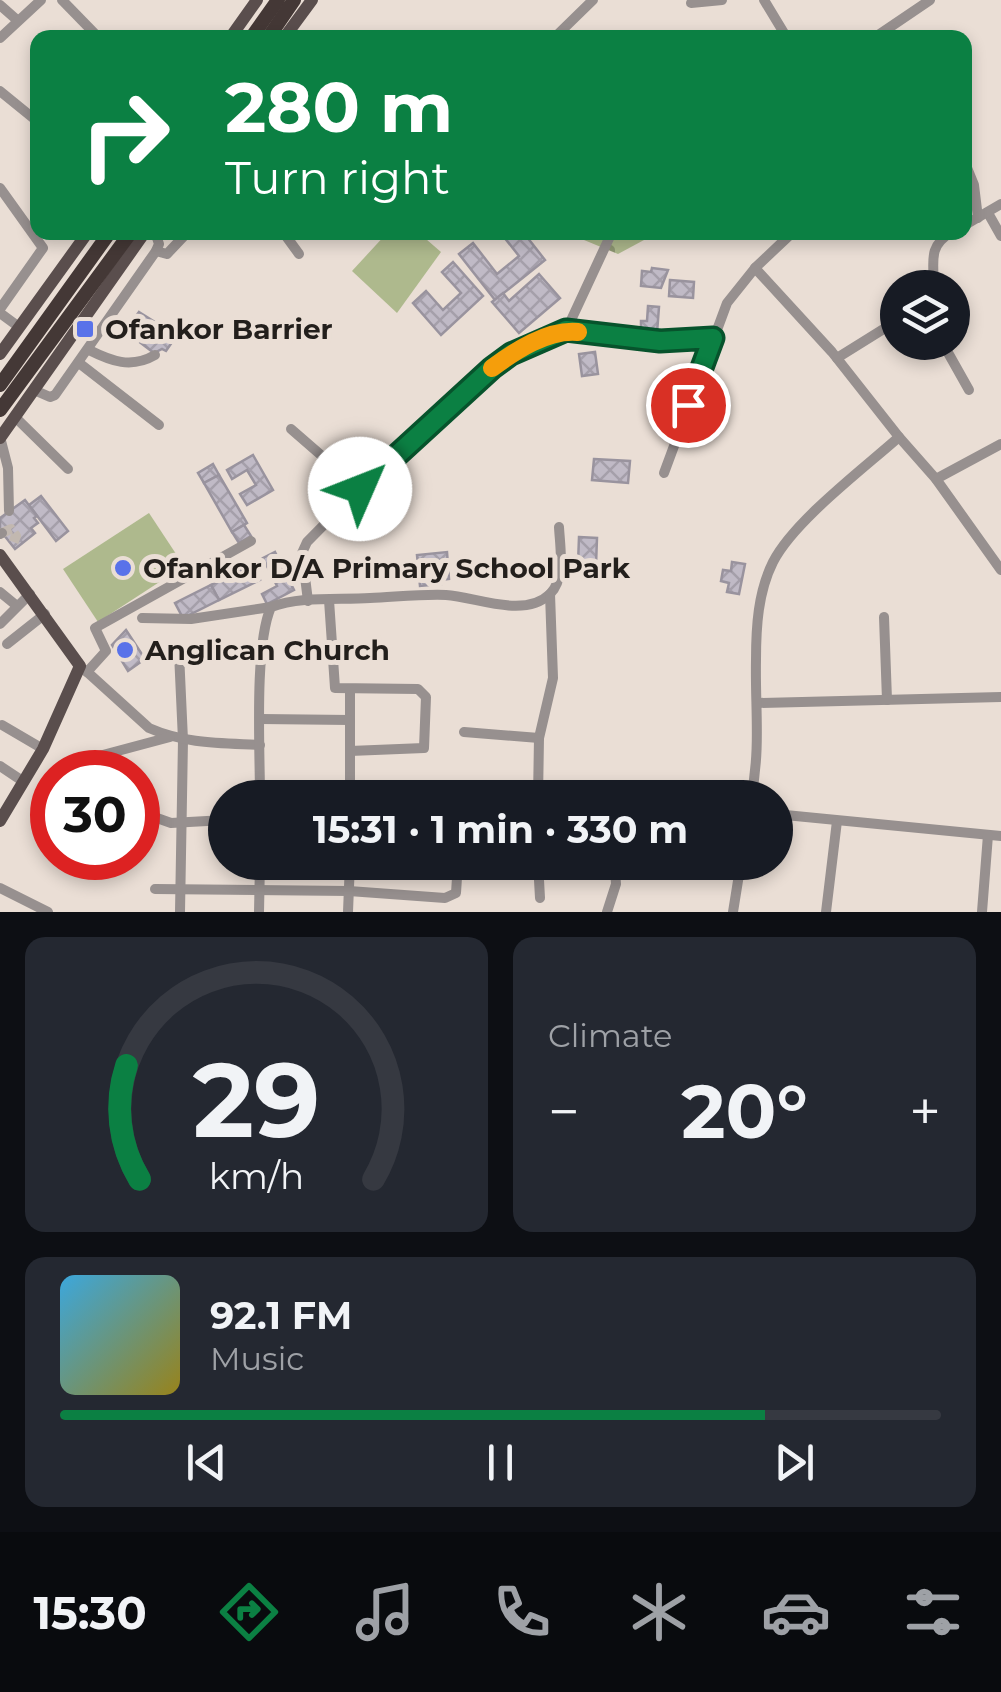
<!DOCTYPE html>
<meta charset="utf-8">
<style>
:root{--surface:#171b24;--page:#242831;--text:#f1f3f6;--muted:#9ea1a6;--line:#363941;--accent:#0b8043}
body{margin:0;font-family:Montserrat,sans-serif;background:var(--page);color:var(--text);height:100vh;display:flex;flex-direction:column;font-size:38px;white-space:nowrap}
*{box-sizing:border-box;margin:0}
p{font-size:32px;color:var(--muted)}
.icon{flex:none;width:55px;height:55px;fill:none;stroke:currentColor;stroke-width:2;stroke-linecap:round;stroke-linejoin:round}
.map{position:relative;height:912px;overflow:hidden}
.sheet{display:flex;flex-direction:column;gap:25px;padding:25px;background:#0d0f14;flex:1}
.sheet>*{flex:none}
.guide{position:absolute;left:30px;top:30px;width:942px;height:210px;border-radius:20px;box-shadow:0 5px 15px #0003;background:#0b8043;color:#fff;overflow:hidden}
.tools{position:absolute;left:880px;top:270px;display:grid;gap:20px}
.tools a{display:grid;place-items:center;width:90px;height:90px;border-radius:50%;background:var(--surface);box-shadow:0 5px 15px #0003;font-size:50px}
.speed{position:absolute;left:30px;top:750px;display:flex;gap:20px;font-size:50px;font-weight:700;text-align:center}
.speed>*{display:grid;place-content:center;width:130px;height:130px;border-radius:50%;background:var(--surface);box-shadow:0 5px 15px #0003;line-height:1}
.speed .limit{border:15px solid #d22;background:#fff;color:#111}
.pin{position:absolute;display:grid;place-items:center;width:85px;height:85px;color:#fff;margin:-42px;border:5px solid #fff;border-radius:50%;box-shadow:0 2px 10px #0007}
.me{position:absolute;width:110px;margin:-55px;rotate:46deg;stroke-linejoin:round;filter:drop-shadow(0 0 8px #0008)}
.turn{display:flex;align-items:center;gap:35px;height:210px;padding:0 30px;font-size:45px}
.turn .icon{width:130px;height:130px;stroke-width:2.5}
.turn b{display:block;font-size:70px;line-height:85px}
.big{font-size:75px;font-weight:700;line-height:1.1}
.sheet .tile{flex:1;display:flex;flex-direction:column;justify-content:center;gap:15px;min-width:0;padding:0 35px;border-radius:20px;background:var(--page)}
.sheet .dial{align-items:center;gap:0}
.dial svg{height:260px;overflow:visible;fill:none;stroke:var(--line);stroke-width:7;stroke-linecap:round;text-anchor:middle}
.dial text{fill:var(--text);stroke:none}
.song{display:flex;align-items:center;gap:30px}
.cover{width:120px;height:120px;border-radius:15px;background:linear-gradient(135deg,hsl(200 70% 55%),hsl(50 70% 35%))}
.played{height:10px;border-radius:5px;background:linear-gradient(90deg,var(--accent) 80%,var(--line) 80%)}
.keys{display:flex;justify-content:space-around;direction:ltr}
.heat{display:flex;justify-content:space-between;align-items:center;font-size:55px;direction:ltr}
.sheet .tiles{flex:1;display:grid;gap:25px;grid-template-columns:1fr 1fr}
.tile:last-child{grid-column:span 2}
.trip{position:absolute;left:208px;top:780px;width:585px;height:100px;border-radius:50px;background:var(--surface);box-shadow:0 5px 15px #0003;font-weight:700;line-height:100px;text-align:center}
.tabs{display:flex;height:160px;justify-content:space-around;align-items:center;background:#090b0e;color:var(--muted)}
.tabs .icon{width:70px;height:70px}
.tabs .current{color:var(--accent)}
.tabs b{font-size:45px;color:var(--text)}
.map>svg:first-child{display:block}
.cemetery{fill:url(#cemetery-stones)}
.park{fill:#aeb98d}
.building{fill:url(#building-cross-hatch);stroke:#99939e;stroke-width:2.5}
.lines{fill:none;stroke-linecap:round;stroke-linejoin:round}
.minor-tunnel{stroke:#c2b8b0;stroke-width:10;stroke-dasharray:10 5;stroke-linecap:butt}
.minor{stroke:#97908f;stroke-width:10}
.major{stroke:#5a4e4d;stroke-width:12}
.highway{stroke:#443836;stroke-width:14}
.route-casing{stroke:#07532c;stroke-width:25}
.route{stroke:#0b8043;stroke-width:18}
.slow{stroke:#f59e0b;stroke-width:18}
.poi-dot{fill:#5972e9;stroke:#eaded5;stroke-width:4}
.labels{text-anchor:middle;stroke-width:10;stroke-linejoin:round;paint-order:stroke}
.poi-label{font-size:28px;font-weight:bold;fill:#231f1c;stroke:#eaded5;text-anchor:start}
</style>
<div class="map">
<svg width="1001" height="912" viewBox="0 0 1001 912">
<defs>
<pattern id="cemetery-stones" width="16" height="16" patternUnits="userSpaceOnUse" patternTransform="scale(2.5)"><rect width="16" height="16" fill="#aeb98d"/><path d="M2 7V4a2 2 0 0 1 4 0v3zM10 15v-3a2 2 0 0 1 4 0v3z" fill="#8d9672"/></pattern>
<pattern id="building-cross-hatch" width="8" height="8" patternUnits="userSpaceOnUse" patternTransform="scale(2.5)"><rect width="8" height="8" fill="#c0bac6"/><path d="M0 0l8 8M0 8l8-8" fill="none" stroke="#a59faa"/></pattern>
</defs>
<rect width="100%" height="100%" fill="#eaded5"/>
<polygon class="cemetery" points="567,233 657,233 618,254"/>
<g class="park">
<polygon points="387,233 419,233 441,252 397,313 352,271"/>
<polygon points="149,513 184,566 98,622 63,569"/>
</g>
<g class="building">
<polygon points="500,232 523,232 545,260 495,300 459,254 473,243 497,274 519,256"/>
<polygon points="453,262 483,296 441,335 413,303 426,291 443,310 461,293 442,272"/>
<polygon points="652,268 668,270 661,288 641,286 642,271 651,272"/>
<polygon points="539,274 560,298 519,333 492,302 503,293 509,301"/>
<polygon points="670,280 694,282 693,298 669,296"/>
<polygon points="648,306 659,307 657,333 641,331 641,321 647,321"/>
<polygon points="139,312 155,322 149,330 154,332 157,328 175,338 166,351 162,349 154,353 125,331"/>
<polygon points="595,352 598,374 582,376 579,354"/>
<polygon points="253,455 273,490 247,505 240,494 256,485 247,470 232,479 227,470"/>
<polygon points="594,459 630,461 628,483 592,480"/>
<polygon points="213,464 219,475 204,483 198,473"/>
<polygon points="219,475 247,523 232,532 204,483"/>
<polygon points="41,496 68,531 56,541 29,505"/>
<polygon points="25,500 37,516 34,518 38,523 31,528 35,533 15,549 0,530 0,518"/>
<polygon points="244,525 251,536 239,543 232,532"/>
<polygon points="579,537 597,538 596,565 578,564"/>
<polygon points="275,552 294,590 267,604 262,594 277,586 263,558"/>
<polygon points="447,552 449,579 441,580 441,584 420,586 417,555"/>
<polygon points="732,562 745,564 739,594 727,592 729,583 721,581 723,570 731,571"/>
<polygon points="253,564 260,580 219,600 211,585"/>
<polygon points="211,585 219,600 183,618 175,603"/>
<polygon points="126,630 145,659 128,671 112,645"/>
</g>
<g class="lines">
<polyline class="minor-tunnel" points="2,533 11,529 16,536 12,546"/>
<g class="minor">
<polyline points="62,0 99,38"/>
<polyline points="764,0 787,38"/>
<polyline points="691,3 722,0"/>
<polyline points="0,5 17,20"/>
<polyline points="0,38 41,0"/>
<polyline points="554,38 593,0"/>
<polyline points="874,38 930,0"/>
<polyline points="0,91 38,122"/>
<polyline points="965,163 974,185 978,218"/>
<polyline points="0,188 43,248 0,309"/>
<polyline points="988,213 1001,236"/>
<polyline points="965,225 1001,204"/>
<polyline points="283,232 299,254"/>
<polyline points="793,232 755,268 832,352 899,437 936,479 1001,570"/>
<polyline points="156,251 167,254 184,236"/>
<path d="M934,288C934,263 927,246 952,232"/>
<polyline points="0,313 19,327"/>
<polyline points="566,331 612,232"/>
<polyline points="942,342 969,390"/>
<path d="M89,350C111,361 131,369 155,355"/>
<polyline points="837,358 898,320"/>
<polyline points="79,363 159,425"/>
<polyline points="34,390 50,397 55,395 156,251 159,244 155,232"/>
<polyline points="15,417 68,469"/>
<polyline points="291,429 360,489"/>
<polyline points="0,437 8,468 9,511"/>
<polyline points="664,473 727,303 755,268"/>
<polyline points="936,479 1001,444"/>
<polyline points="0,534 2,533"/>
<polyline points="0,592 17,606"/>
<polyline points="329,600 335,688 418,689 426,697 424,748 350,751"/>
<polyline points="308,601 302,553 307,542 386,462 511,354 566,331 660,341 713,337"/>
<polyline points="884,617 887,700"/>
<polyline points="142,618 191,619 271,607"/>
<polyline points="0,624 30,594"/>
<polyline points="7,644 45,614"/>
<polyline points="179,653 183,740 180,912"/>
<path d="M85,670L149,728C185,744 222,743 260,745"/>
<polyline points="87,672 106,651 95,628 251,541"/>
<polyline points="350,689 350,798"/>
<polyline points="758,703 1001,697"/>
<polyline points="261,719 350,720"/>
<polyline points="2,725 43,749"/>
<polyline points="464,732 539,738"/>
<polyline points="0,766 24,782"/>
<polyline points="71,772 99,756 170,737"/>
<path d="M260,798C260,751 254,646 271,607C300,596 338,600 370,598C395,597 421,594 446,595C477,597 524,619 550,594C566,578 560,547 559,527"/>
<polyline points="538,798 539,738 553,678 550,594"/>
<path d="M751,798C761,747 755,709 756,660C756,627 758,592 773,562C794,521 863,469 899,437"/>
<polyline points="775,814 1001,836"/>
<polyline points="138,819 157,818 171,823 225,820"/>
<polyline points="538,862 540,898"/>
<polyline points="595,862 615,870 616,884 607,912"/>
<polyline points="0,888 48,912"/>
<polyline points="155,889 349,891 445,898 456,893 458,862"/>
<polyline points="259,912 260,862"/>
<polyline points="348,912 350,862"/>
<polyline points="733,912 741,862"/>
<polyline points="826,912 837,821"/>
<polyline points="982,912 988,835"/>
</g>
<g class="major">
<polyline points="230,38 257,0"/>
<polyline points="284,38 312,0"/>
<polyline points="0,354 88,232"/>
<polyline points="0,438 145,232"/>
<polyline points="0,555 80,666 43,749 0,821"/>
</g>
<g class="highway">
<polyline points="251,38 278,0"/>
<polyline points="268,38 294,0"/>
<polyline points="0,385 110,232"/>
<polyline points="0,410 131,232"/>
</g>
</g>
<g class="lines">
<g class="route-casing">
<polyline id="route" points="360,489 492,368 511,354 566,330 660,341 713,338 688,405"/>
</g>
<use href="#route" class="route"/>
<path class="slow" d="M492,368C515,351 548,329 578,332"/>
</g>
<g class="poi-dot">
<rect x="75" y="319" width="20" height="20" rx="5"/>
<circle cx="123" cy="568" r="10"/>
<circle cx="125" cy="650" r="10"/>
</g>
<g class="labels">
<g class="poi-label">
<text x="105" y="339">Ofankor Barrier</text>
<text x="143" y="578">Ofankor D/A Primary School Park</text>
<text x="145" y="660">Anglican Church</text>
</g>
</g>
</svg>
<div class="tools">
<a><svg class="icon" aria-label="layers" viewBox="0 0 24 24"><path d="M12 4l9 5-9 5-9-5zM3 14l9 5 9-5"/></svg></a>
</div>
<div class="speed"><div class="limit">30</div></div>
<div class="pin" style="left:688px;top:405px;background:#d93025"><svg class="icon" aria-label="arrive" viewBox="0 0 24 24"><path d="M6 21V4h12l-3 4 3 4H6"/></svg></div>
<svg class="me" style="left:360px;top:489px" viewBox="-20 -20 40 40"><circle r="19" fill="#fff"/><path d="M0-13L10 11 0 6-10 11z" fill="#0b8043"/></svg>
<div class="trip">15:31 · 1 min · 330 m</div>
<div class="guide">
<div class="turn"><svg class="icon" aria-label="right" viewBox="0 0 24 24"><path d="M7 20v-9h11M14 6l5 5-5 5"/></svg><div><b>280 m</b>Turn right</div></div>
</div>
</div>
<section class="sheet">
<div class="tiles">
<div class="tile dial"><svg viewBox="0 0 100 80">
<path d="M14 69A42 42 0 1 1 86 69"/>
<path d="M14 69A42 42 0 0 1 10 34" stroke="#0b8043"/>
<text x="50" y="56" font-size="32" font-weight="700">29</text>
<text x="50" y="72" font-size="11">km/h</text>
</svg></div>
<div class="tile"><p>Climate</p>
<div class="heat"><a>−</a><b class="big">20°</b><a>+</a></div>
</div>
<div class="tile">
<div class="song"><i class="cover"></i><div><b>92.1 FM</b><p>Music</p></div></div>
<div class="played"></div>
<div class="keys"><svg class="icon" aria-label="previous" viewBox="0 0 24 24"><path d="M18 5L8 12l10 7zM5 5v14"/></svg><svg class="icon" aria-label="pause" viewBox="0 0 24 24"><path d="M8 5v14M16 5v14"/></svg><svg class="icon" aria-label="next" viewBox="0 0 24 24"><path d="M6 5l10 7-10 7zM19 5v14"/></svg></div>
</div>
</div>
</section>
<nav class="tabs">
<b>15:30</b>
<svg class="icon current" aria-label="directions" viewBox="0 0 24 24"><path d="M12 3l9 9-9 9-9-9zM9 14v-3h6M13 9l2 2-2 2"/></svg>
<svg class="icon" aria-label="music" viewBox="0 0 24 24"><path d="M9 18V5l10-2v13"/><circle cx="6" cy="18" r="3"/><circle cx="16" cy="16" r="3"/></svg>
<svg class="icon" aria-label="phone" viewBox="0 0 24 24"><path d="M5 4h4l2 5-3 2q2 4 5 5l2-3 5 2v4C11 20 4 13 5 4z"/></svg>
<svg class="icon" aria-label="climate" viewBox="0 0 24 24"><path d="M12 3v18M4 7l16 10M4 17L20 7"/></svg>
<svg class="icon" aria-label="car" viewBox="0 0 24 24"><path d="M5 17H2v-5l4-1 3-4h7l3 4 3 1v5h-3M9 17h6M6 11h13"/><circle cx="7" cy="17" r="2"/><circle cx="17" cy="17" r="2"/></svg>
<svg class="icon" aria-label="filters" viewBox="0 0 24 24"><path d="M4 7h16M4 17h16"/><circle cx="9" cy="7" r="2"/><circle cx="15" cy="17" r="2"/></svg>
</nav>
